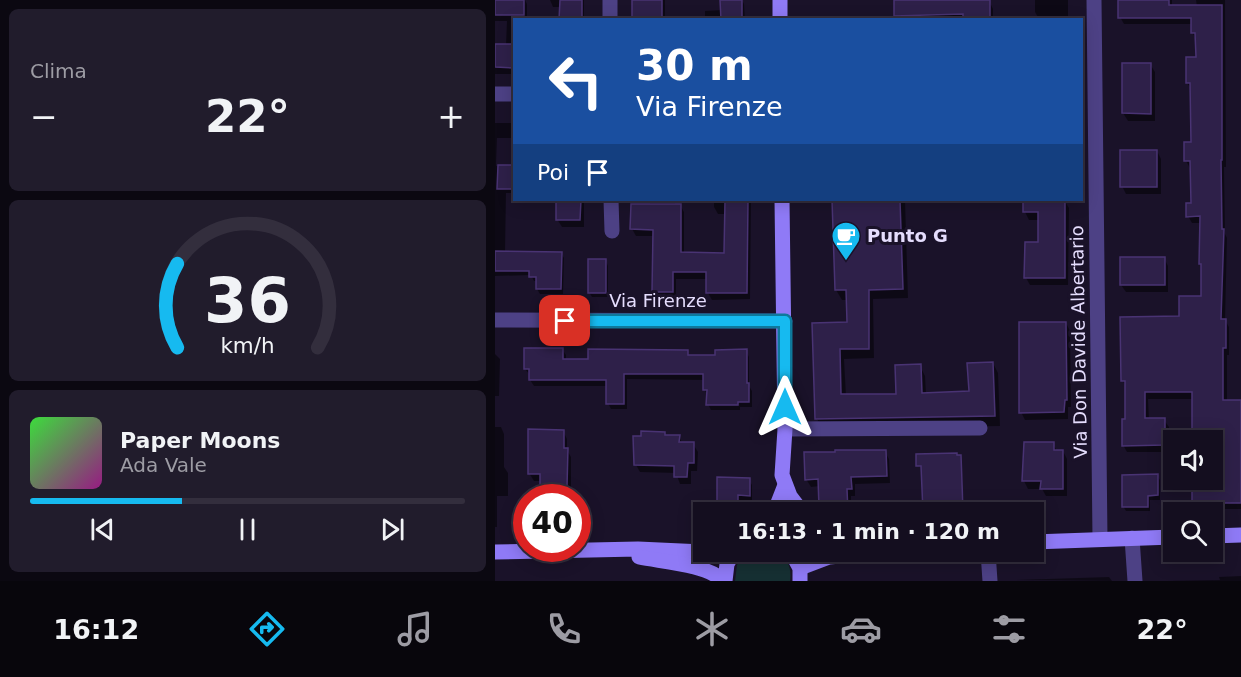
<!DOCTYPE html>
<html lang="it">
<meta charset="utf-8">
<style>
:root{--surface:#140e1f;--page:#211c2c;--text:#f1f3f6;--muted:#9d9ca4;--line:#332e3d;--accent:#16baf0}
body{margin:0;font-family:"DejaVu Sans",sans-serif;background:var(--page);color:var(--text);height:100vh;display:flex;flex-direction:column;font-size:22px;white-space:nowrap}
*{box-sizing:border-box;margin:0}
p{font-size:20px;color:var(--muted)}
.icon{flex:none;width:33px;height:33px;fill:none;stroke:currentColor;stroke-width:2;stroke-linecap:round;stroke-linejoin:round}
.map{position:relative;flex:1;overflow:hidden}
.sheet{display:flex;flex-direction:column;gap:9px;padding:9px;background:#0b0811;width:495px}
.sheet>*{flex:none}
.banner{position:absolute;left:18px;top:18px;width:570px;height:183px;border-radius:0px;box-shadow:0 3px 15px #0003,0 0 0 2px var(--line);background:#1a4fa0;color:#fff;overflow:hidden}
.fabs{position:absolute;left:668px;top:430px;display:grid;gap:12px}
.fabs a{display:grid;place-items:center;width:60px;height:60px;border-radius:0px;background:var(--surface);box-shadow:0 3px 15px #0003,0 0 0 2px var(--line);font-size:30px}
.speed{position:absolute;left:18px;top:484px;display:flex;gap:12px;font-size:30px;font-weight:700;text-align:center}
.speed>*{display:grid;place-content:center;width:78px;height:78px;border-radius:50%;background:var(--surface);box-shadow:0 3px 15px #0003,0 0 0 2px var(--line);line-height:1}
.speed .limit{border:9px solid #d22;background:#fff;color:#111}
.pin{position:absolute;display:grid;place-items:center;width:51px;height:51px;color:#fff;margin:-26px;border-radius:12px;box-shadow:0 3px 9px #0006}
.me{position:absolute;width:66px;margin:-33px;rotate:0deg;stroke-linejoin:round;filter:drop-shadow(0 0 4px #0008)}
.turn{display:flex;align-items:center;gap:21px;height:126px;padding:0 24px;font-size:27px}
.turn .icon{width:78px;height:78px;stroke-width:2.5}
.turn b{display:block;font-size:42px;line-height:51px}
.then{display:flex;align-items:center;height:57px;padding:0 24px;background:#0003;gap:12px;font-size:22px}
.big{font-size:45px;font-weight:800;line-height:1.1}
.sheet .widget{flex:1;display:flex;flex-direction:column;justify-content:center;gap:9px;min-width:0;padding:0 21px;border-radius:9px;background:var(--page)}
.sheet .dial{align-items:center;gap:0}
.dial svg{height:156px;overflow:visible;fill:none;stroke:var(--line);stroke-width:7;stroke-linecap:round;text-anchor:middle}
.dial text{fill:var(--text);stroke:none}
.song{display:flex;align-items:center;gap:18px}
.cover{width:72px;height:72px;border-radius:9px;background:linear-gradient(135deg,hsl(120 70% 55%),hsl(310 70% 35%))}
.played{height:6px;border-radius:3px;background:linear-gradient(90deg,var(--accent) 35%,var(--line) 35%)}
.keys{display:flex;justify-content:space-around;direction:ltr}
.heat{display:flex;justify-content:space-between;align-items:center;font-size:33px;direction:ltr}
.trip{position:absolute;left:198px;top:502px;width:351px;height:60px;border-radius:0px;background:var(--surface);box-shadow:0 3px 15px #0003,0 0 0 2px var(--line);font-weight:800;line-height:60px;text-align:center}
.dock{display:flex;height:96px;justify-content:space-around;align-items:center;background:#08060c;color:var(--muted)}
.dock .icon{width:42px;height:42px}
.dock .active{color:var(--accent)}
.dock b{font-size:27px;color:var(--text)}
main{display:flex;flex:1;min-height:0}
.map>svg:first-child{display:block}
.green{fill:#163033}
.shadow{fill:#0007}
.building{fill:#2e2049;stroke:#493373;stroke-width:1.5}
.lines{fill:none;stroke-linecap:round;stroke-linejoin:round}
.street{stroke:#4d4185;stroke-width:15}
.secondary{stroke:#8f7af6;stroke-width:15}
.route-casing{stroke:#0e799c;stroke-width:15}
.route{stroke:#16baf0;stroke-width:10}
.labels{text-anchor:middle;stroke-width:6;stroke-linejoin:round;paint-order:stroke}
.poi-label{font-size:18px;font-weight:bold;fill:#e5ddfd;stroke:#1a1229;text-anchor:start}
.street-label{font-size:18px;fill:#e5ddfd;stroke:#1a1229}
</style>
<main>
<section class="sheet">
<div class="widget"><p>Clima</p>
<div class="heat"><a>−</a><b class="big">22°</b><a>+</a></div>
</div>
<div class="widget dial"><svg viewBox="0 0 100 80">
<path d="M14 69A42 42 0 1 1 86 69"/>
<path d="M14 69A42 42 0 0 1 14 26" stroke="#16baf0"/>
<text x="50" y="56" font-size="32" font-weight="700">36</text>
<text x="50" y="72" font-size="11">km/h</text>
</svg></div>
<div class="widget">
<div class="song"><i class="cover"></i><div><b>Paper Moons</b><p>Ada Vale</p></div></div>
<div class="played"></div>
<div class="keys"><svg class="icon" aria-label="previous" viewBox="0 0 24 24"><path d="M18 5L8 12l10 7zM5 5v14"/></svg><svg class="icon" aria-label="pause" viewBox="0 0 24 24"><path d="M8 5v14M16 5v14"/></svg><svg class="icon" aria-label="next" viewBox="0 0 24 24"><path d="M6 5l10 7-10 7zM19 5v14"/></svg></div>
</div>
</section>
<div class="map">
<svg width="746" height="581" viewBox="0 0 746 581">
<rect width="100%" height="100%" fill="#1a1229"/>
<path class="green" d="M252,552H283C293,559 297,569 295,581H240L242,565Z"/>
<g class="shadow">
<polygon points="0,0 30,0 32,4 32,20 20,20 20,74 0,74 0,45 11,45 12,21 0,21"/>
<polygon points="55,0 89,0 89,20 66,20 66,7 58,7"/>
<rect x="139" y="0" width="31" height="20"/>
<polygon points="227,0 247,0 249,4 250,20 210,20 210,11 227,10"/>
<polygon points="401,0 494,1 498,9 498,20 403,20 401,16"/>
<polygon points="540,0 573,0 573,20 544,19 540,12"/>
<polygon points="626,0 677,0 677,6 702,7 701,0 730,0 731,167 729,167 730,234 732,238 730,320 734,327 734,355 732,355 732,401 746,401 746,509 702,509 698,502 698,480 717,480 717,441 698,441 698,399 653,399 654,420 669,420 674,427 674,452 632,452 628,445 631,420 631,387 628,381 685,318 708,297 706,223 697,223 693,216 697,204 697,168 695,168 691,161 697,143 697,90 692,83 703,59 701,39 697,32 697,24 629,24 625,17"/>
<polygon points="628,64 655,64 660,72 660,121 633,121 628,113"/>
<polygon points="0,123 20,123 20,138 2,138 1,166 20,167 20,193 11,193 10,252 66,253 69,258 68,294 45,294 42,289 42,281 39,281 36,275 0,276"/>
<polygon points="662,151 666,159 666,194 631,194 627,186"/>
<polygon points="62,200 89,200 89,227 67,227 62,219"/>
<polygon points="155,200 180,200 180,205 185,205 189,212 189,255 230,255 231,214 223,214 219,207 219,200 256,200 255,299 217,300 213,293 213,279 181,279 181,299 162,299 159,292 159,236 141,236 137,229 155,205"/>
<polygon points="338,200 410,200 413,298 378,299 379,358 349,359 351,396 403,395 425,366 430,376 431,394 475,393 498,363 503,373 505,426 328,429 322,419 319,325 354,323 353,300 347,300 341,290"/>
<polygon points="569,200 574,208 573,285 535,285 531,278 545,243 545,220 534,220 530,212"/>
<polygon points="669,258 673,266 673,292 631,292 626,285"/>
<polygon points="111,261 113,266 113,297 97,297 94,292"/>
<polygon points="571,323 575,331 576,407 573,407 573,419 530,420 526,412"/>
<polygon points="67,349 71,355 71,360 94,360 192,351 195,356 221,356 251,351 254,357 254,386 257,391 257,407 245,407 245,410 216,410 213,404 213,396 209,389 209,380 132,379 132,409 116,409 113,403 113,386 39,386 35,380 35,375 30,369"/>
<polygon points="0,354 5,359 4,396 0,396"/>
<polygon points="0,427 6,427 9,434 9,467 13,473 13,496 2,496 2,527 0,527"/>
<polygon points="68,431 72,439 72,450 76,457 76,495 51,494 46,487 46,481 39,481 34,473"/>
<polygon points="169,433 171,436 184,437 188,444 198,444 203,452 202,471 196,471 196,484 185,484 181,473 145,472 141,465"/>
<polygon points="558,444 562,451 568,451 572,459 572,496 551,496 547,489 533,489 529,481"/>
<polygon points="390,452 394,459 395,483 360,484 360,496 356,496 356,513 329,513 326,506 325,486 316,487 311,479"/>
<polygon points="466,456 469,512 430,513 428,468 423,466"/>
<polygon points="662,475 665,480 665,500 655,500 655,511 631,511 628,506"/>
<polygon points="254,480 257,485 257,500 245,500 245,513 225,513 223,509"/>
<polygon points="746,576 746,581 672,581 725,580 724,577"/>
<polygon points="614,577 617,581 521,580"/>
</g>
<g class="building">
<rect x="0" y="0" width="29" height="15"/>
<polygon points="65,0 87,0 87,20 64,20"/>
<rect x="137" y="0" width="30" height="19"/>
<polygon points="225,0 247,0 247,20 226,20"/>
<polygon points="399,0 495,0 495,20 468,20 468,14 399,16"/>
<polygon points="623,0 674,0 674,5 727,5 727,160 726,160 727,229 729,229 726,319 731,319 731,348 728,348 728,400 746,400 746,503 697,503 697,480 717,480 717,441 697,441 697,392 650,392 650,418 670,418 670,445 627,446 627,419 630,419 630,381 626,381 625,317 684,316 684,296 706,296 706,264 704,264 705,216 691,217 691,203 696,203 695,161 689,161 689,142 696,142 695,83 691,83 691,57 701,57 700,33 696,33 696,18 623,18"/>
<polygon points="0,44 20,44 19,68 0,67"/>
<polygon points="627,63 656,63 656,114 627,113"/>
<rect x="625" y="150" width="37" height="37"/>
<polygon points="3,165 20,165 20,189 2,189"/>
<polygon points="61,200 86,200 85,220 61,220"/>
<polygon points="230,200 253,200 252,293 211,293 211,272 178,272 178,292 157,292 158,230 135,229 136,204 186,204 186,252 229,253"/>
<polygon points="337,200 405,200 408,289 374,290 374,349 345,349 346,394 401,394 400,365 426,364 427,393 474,391 472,363 498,362 500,416 320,419 317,323 352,322 351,290 340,290"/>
<polygon points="528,200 570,200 570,278 529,278 530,242 543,242 543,212 528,212"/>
<polygon points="0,251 67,252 66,289 41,289 41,277 34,277 34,271 0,271"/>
<rect x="625" y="257" width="45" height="28"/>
<rect x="93" y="259" width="18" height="34"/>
<polygon points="524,322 571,322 572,400 570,400 569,412 524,413"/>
<polygon points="29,348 68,348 68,359 93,359 93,349 193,350 193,355 220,355 220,350 252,349 252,383 254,383 254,402 243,402 243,405 211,405 212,390 208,390 208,374 129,374 129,404 111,404 111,380 34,380 34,369 29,369"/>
<polygon points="33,429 69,430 69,448 73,448 72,487 45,487 45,474 33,474"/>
<polygon points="146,431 170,432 170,435 185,435 184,442 199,442 199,463 193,463 192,477 179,477 179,466 139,465 138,436 146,436"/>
<polygon points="529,442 559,442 559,450 568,450 568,489 545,489 546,481 527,481"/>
<polygon points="340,450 391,450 392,476 356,477 357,489 352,489 353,513 335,513 335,507 324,507 323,479 310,480 309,452 340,452"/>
<polygon points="462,453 462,455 466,455 468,510 428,512 426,466 421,466 421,454"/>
<polygon points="663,474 663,495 653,496 653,507 627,507 627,475"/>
<polygon points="222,477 255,478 255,496 243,495 243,510 222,509"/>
</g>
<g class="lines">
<g class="street">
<polyline points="599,0 605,539"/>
<polyline points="115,20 115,0"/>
<polyline points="0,94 20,94"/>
<polyline points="116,200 117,231"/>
<polyline points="0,320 290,321"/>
<polyline points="290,429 485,428"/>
<polyline points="637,538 640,581"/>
<polyline points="493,552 495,581"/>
</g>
<g class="secondary">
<polyline points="285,0 285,20"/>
<polyline points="287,200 290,429 287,475 295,496 308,513"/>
<polyline points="279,513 290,485"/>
<polyline points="717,536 746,535"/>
<polyline points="538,542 678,537"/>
<polyline points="0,552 143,549 208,552"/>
<polyline points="296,552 305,568 305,581"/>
<path d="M144,557C168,562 210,564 229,581"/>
<polyline points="305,568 334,557 390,552"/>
<polyline points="230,581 232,564 239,552"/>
</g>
</g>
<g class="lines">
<g class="route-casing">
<polyline id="route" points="70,321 290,321 290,407"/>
</g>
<use href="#route" class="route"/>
</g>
<defs>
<g id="cafe-pin" transform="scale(1.5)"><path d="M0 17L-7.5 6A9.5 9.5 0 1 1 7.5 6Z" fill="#16baf0" stroke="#1a1229"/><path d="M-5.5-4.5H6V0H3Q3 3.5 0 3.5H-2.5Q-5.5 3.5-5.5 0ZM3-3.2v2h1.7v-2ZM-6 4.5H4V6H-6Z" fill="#fff"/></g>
</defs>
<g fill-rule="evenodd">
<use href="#cafe-pin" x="351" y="236"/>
</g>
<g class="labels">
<g class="poi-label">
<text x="372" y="242">Punto G</text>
</g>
<g class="street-label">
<text x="163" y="307">Via Firenze</text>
<text transform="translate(584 342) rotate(-91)" y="6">Via Don Davide Albertario</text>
</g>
</g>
</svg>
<div class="fabs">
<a><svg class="icon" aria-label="sound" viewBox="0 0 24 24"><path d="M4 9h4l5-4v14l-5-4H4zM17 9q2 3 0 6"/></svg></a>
<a><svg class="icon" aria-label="search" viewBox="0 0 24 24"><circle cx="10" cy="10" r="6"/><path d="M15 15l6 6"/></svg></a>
</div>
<div class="speed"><div class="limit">40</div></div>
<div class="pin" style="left:70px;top:321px;background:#d93025"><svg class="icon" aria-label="arrive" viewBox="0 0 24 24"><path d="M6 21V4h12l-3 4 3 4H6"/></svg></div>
<svg class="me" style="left:290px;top:407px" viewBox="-20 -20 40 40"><path d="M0-17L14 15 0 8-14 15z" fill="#16baf0" stroke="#fff" stroke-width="4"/></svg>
<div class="trip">16:13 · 1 min · 120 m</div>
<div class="banner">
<div class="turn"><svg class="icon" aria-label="left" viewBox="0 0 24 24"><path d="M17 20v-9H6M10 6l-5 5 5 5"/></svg><div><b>30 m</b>Via Firenze</div></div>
<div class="then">Poi<svg class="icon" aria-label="arrive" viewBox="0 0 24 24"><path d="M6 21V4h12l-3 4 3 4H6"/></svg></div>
</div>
</div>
</main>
<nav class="dock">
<b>16:12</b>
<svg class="icon active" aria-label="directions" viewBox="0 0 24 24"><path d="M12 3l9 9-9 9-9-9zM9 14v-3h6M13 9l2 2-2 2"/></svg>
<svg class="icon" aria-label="music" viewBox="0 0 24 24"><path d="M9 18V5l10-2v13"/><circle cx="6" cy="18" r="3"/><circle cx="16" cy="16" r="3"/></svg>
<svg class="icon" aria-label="phone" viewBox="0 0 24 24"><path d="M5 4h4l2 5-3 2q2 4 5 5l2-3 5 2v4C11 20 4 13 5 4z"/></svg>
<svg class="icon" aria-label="climate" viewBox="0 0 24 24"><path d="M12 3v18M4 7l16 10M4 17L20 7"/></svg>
<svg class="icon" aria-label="car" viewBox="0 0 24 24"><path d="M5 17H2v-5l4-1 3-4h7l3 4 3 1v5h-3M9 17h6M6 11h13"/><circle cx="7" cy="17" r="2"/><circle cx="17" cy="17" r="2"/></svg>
<svg class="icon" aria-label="filters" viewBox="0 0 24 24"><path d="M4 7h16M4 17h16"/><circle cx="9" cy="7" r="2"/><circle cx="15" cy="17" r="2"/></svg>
<b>22°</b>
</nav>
